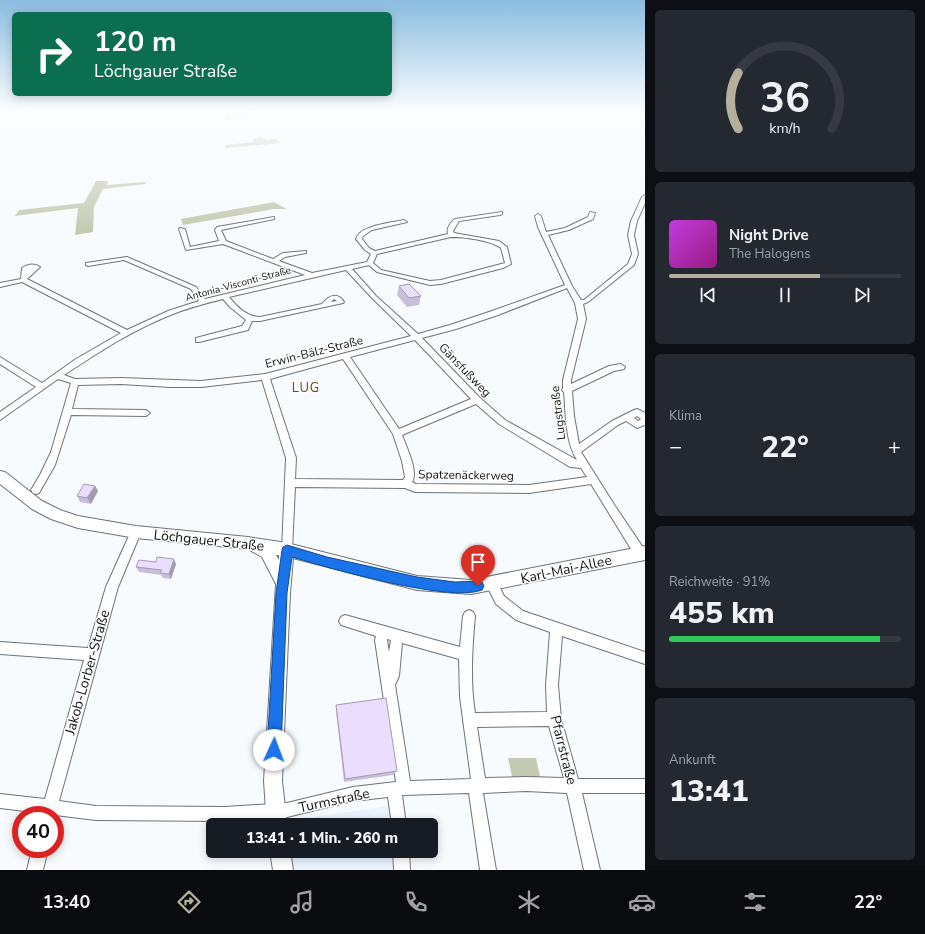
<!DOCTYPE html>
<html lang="de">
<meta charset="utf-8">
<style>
:root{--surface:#171b24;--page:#242831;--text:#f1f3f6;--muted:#9ea1a6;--line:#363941;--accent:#b5b09b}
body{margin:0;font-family:"Nunito Sans",sans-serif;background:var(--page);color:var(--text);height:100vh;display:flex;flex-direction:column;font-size:15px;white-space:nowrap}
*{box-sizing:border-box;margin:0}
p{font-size:13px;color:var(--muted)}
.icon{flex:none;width:22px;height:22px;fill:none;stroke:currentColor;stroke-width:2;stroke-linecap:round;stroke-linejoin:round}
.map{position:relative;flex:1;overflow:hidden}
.details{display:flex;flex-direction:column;gap:10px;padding:10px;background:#0d0f14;width:280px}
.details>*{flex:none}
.banner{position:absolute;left:12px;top:12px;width:380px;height:84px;border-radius:6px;box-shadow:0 2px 10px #0003;background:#0b6e4f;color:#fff;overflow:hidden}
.speed{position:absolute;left:12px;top:806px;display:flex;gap:8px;font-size:20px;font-weight:700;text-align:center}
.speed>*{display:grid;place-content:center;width:52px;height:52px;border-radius:50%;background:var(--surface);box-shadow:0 2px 10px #0003;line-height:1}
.speed .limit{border:6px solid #d22;background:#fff;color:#111}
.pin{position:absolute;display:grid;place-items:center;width:34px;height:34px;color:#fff;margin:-41px -17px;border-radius:50% 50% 50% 0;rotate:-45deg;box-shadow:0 0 4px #0007}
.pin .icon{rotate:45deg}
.me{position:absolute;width:44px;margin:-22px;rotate:2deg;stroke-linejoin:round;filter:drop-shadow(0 0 3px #0008)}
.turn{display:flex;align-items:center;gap:14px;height:84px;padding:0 16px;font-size:18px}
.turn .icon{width:52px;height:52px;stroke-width:2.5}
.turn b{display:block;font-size:28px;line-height:34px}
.big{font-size:30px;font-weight:800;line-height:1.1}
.details .card{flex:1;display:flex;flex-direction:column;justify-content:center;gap:6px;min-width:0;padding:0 14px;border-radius:6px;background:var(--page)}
.details .dial{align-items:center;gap:0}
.dial svg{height:104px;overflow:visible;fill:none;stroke:var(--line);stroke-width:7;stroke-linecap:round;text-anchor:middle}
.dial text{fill:var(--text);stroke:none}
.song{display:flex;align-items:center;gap:12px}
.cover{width:48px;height:48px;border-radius:6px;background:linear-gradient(135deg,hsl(290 70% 55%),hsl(310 70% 35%))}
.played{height:4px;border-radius:2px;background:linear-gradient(90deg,var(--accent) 65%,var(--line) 65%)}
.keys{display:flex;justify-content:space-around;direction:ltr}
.heat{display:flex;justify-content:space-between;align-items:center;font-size:22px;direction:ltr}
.charge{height:6px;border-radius:3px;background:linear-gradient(90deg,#34c759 91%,var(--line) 0)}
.trip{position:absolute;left:206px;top:818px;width:232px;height:40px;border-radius:6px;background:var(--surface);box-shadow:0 2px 10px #0003;font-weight:800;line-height:40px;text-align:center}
.dock{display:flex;height:64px;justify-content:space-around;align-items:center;background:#090b0e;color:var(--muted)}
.dock .icon{width:28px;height:28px}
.dock .active{color:var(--accent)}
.dock b{font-size:18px;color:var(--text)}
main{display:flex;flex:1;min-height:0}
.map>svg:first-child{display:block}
.built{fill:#e9f4ff}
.green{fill:#c5cab2}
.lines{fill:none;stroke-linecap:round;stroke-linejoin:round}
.street-casing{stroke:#6c737a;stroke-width:2}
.secondary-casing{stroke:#6c737a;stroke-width:2}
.street{fill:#fff;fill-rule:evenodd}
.secondary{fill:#fff;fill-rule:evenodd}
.wall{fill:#c9beda}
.shaded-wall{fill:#a49bb2}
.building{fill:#eaddfe;stroke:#a49bb2}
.route{fill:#1a73e8;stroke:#114b97}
.labels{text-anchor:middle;stroke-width:3;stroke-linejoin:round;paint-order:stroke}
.far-street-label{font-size:10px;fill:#0f1214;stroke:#fff}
.street-label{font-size:12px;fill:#0f1214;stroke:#fff}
.neighbourhood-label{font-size:13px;letter-spacing:1px;fill:#5e4e10;stroke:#fff}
.near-street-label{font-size:14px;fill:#0f1214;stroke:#fff}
</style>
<main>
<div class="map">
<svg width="645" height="870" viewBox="0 0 645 870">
<rect width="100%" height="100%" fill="#f7fbfe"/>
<g class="built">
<polygon points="390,806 391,825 285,825 284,821"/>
<polygon points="288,851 392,851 392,870 290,870"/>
</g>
<g class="green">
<polygon points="230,110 255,110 254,113 224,120"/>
<polygon points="260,137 267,140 276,139 281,143 225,148 226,145 253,142 253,139"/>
<polygon points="96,181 108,181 107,185 145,182 146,184 103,189 94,207 93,232 75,235 78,208 15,216 19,210 84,203"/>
<polygon points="274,202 287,209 274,209 183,225 181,219"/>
<polygon points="508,758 536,758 541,781 513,781"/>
</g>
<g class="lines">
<g class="street-casing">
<g id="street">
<path d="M645,195V203L637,221L634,235L638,254L634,265L588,302L583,304L586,319L571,380V384L609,366L621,364L625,367L624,369L614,371L572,391L574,416L579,444L612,421L634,410L637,409L645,413V425L637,428L626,421L618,425L581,452L615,506L644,549L645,552L644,557L640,558L636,557L591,484L529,493L415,492L405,488L295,487L292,550L291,553L287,555L283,553L282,550L286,458L262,380L201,387H171L121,384L78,385L72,409L146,410L150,413L146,416L71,415L55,465L39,493L36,494L33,493L31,490L40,475L51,452L71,383L58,379L0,420V412L36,387L0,364V357L42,383L76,359L121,333L22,282L0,287V283L21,279L22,268C27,264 35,263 40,267L27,279L127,330L168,311L199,301L191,289L124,260L88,266L86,265V263L127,257L196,287L205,299L305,275L223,244L186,250L179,229L180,228L185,229L190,247L219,241L215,230L217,227L274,217V219L221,230L226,241L273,259L283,253L306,251V253L285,257L279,261L312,273L367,262L371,254L365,250L356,239C360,225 391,223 404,220L407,222L372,230L363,236L362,239L369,248L375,251L448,234C446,228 451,222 455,219L502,212V214L500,215L459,221L453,231L454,233L499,241L507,247L511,264L503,268L441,284L430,285L377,272L369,265L352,269L376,296L418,334L450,325L492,311L565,285L538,227L535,216L538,214L541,216L546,232L565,228L588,217L590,212L595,213L593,219L569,230L548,235L572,286L581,300H584L628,264L632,254L628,235L631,221L642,197ZM451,237C465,237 490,240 501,248L505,263L441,280L430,281L381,270L373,263L377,254ZM346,270L372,298L411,336L265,374L201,381L121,378L75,379L64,375C99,352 134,329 173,314C190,307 207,303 223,299L230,307L246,320L242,326L196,338V342H199L248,330L252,321H260L343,303L344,302C338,292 329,295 322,304L260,317C247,317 237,307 229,297ZM567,288L575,303L578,319L563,380V388L562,390L564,392C566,414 565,441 577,460L505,420L480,398L422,338L456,329L498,315ZM334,299L337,301L331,302ZM415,340L471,399L399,429L350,357ZM343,359L393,434L402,461L405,477L403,480L295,479L296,458L270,379ZM476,404L499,424L570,467L581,468L587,477L529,485L416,484L412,482C419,472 406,446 402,435ZM637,416L641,419L638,421L634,418Z"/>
<path d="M136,527L140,529L141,532L118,587L59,801L96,806L225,807L287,803L353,787L396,782L375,640L376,636L341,625L339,621L341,617L345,615L460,647L463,616L465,612L469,610L473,612L475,616C472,649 470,681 475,713L547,712L546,685L550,632L516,620L496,604L486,584L488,580L492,579L496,580L504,596L523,611L645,652V664L562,636L558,685L561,719L578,779H645V793H582L600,870H584L567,793L526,791L483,793L496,870H480L469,793L402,795L406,825H392L388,797L353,801L287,817L225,821L96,820L55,815H41V813L0,808V794L45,799L84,660L0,654V642L88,648L106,587L132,529ZM387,639L391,640L389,652L387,640ZM402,643L459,659L460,697L471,779L410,781L395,685L399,676ZM549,726L564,778L526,777L485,778L477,727Z"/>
<polygon points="32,849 48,849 43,870 27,870"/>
<polygon points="393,851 409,851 410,870 394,870"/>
</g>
</g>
<g class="secondary-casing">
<g id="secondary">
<path d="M0,471L5,472L42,501L60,510L78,516L136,526L248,537L287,543L417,576L471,580L645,546V560L471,594L417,590L293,558L290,593L282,781L287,825H267L264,781L276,584L262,557L248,549L136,538L78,528L51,519L32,509L0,484ZM276,555H279V560Z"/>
<polygon points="270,851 290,851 293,870 273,870"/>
</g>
</g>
<use href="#street" class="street"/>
<use href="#secondary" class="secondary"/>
</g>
<g class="wall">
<polygon points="399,286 421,296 419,305 407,307 397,295"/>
<polygon points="95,486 98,491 91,504 80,502 77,496"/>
<polygon points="176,564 171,579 163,578 161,575 139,572 136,567"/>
<polygon points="336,705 397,771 393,775 344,782 336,711"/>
</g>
<g class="shaded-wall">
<polygon points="95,486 98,491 91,504 87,498"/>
<polygon points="174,559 176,564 171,579 169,574"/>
</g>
<g class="building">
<polygon points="409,284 421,296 409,298 399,286"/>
<polygon points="84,484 95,486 87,498 77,496"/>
<polygon points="157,557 174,559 169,574 160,573 162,570 136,567 139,560 156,562"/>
<polygon points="386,698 397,771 345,779 336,705"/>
</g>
<linearGradient id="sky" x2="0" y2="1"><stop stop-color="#8bbce0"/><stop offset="0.48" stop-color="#fbfdff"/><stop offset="1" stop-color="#fbfdff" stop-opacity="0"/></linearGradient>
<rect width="645" height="231" fill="url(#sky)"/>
<path class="route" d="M287,545L327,557L417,577L455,582L478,581L482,582L484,586L482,590C449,603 329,568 292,557L287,593L281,750L279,755L274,757L269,755L267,750L276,593L282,550L283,547Z"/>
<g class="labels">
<g class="far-street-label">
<text transform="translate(238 283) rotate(-15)" y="4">Antonia-Visconti-Straße</text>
</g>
<g class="street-label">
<text transform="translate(314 352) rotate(-14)" y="4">Erwin-Bälz-Straße</text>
<text transform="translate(465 370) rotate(46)" y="4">Gänsfußweg</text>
<text transform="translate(558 413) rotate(-97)" y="4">Lugstraße</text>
<text transform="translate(466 475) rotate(1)" y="4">Spatzenäckerweg</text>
</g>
<g class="neighbourhood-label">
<text x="306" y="392">LUG</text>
</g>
<g class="near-street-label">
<text transform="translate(209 540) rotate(6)" y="5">Löchgauer Straße</text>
<text transform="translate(566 569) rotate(-12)" y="5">Karl-Mai-Allee</text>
<text transform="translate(87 672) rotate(-74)" y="5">Jakob-Lorber-Straße</text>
<text transform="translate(564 750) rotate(76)" y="5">Pfarrstraße</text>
<text transform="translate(334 800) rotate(-12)" y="5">Turmstraße</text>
</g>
</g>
</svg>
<div class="speed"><div class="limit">40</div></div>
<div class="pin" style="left:478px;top:586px;background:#d93025"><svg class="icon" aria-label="arrive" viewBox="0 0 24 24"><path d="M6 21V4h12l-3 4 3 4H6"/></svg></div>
<svg class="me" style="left:274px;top:750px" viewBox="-20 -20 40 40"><circle r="19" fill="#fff"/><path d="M0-13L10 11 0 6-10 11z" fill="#1a73e8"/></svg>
<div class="trip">13:41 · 1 Min. · 260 m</div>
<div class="banner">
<div class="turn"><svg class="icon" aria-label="right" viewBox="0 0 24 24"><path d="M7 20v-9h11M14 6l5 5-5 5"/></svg><div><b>120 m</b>Löchgauer Straße</div></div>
</div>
</div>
<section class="details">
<div class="card dial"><svg viewBox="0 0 100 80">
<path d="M14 69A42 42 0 1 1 86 69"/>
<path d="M14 69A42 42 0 0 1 14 26" stroke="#b5b09b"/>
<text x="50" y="56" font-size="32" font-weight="700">36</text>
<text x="50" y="72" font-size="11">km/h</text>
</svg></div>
<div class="card">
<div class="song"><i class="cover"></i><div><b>Night Drive</b><p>The Halogens</p></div></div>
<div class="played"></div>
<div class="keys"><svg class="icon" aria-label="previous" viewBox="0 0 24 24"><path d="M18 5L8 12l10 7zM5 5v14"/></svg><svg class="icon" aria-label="pause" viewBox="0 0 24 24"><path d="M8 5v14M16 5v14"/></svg><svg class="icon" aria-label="next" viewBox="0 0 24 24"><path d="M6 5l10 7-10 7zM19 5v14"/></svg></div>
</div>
<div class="card"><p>Klima</p>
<div class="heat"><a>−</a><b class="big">22°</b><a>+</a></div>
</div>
<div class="card"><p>Reichweite · 91%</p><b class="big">455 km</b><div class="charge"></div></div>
<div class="card"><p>Ankunft</p><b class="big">13:41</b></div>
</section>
</main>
<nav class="dock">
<b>13:40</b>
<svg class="icon active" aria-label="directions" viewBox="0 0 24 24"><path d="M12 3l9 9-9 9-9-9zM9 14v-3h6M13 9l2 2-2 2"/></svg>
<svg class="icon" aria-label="music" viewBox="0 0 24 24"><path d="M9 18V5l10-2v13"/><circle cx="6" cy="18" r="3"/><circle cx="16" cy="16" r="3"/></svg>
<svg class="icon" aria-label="phone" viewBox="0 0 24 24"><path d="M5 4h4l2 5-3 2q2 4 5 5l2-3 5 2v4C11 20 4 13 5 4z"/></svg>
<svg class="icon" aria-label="climate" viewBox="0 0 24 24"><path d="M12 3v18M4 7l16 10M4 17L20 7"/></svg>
<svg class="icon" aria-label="car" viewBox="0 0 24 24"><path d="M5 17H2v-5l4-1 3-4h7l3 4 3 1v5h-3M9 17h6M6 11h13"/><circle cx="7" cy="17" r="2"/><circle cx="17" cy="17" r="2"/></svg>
<svg class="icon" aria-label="filters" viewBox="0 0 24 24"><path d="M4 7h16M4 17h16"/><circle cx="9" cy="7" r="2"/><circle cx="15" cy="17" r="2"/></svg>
<b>22°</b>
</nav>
